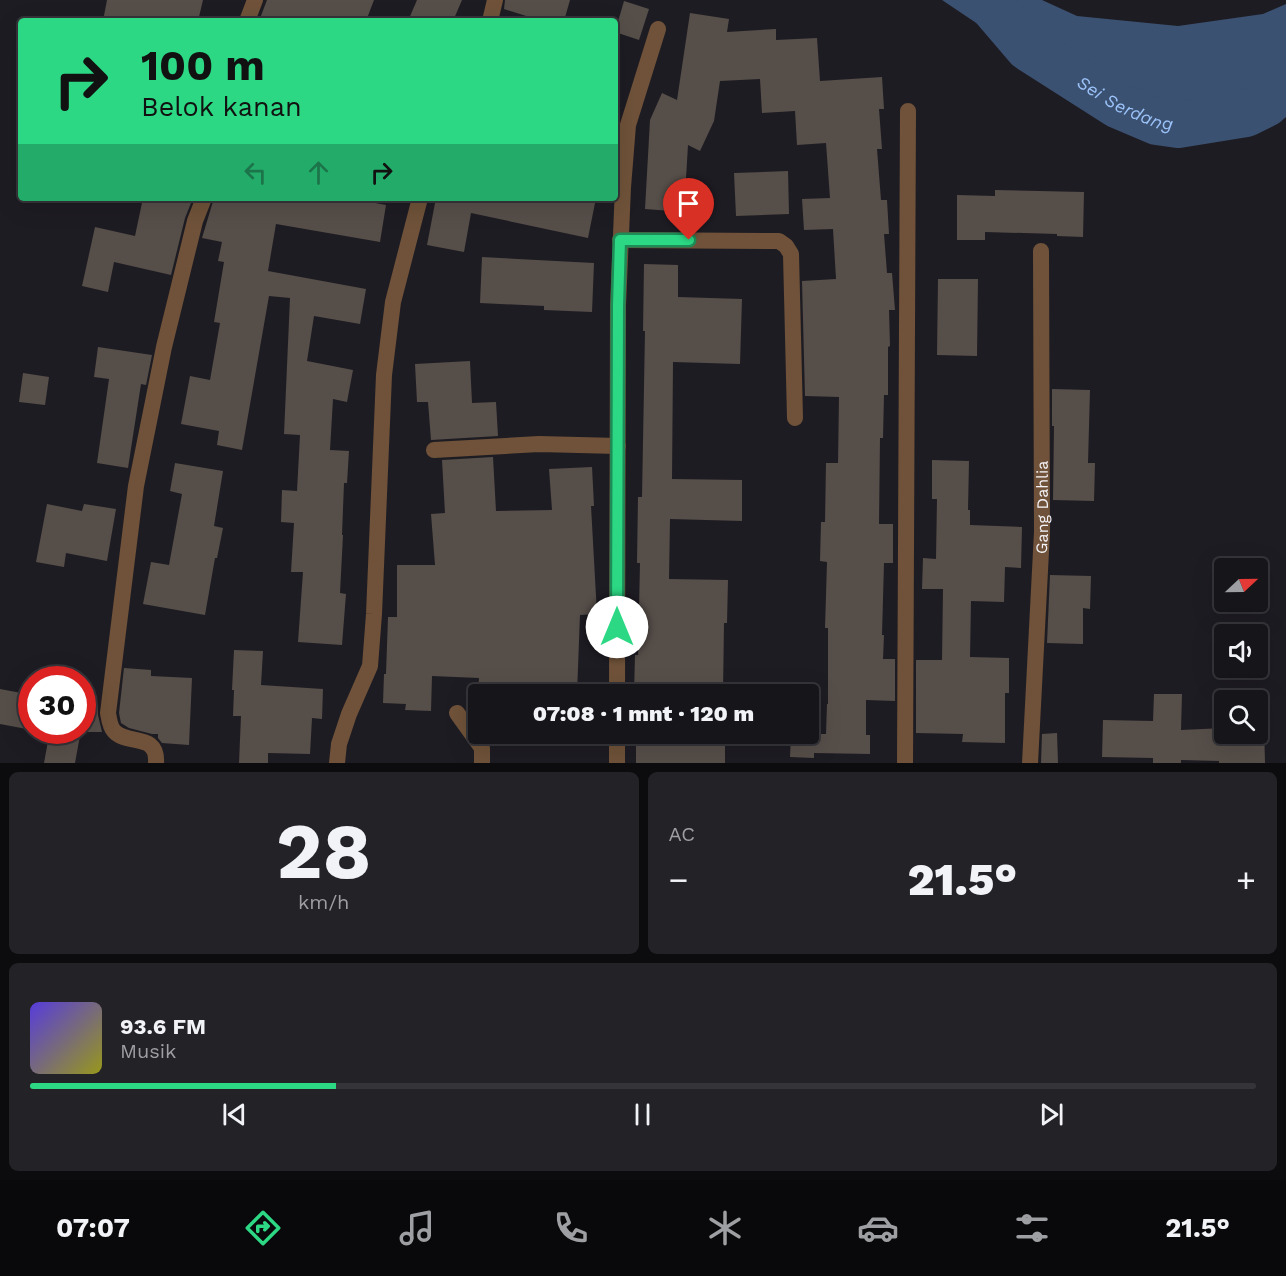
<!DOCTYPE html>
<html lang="id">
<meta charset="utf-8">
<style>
:root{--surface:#16151a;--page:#232227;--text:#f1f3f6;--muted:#9e9fa2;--line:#353439;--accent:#2cd884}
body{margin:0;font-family:"Work Sans",sans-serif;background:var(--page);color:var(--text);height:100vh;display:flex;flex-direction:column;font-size:22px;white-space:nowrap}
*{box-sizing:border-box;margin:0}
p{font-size:20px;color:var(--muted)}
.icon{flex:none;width:33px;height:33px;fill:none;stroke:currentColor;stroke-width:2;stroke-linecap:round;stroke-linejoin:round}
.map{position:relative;height:763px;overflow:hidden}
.side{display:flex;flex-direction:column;gap:9px;padding:9px;background:#0c0c0e;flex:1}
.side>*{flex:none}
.top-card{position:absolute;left:18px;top:18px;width:600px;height:183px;border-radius:6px;box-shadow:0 6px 24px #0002,0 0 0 2px var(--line);background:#2cd884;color:#111;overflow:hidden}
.needle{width:39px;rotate:68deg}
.controls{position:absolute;left:1214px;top:558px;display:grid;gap:12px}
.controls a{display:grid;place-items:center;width:54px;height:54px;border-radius:6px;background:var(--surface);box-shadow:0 6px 24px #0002,0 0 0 2px var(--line);font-size:30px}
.speed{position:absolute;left:18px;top:666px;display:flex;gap:12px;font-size:30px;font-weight:700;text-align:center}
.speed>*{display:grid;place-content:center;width:78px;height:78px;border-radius:50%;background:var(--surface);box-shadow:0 6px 24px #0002,0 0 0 2px var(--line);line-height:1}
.speed .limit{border:9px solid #d22;background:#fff;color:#111}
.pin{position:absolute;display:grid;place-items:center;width:51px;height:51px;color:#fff;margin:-62px -26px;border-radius:50% 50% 50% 0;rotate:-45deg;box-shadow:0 0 6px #0007}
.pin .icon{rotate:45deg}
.me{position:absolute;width:66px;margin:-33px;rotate:0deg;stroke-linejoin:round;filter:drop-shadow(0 0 4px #0008)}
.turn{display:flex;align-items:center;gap:21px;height:126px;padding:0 24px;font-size:27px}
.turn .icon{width:78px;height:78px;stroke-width:2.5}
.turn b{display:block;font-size:42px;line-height:51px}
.lanes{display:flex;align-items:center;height:57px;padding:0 24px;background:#0003;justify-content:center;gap:30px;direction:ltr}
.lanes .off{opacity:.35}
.big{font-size:45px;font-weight:800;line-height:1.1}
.side .widget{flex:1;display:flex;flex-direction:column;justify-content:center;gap:9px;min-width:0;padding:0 21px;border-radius:9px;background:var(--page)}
.side .dial{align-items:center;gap:0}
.dial b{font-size:78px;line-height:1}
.song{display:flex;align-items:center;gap:18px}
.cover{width:72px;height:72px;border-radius:9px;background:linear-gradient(135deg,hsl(250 70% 55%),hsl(60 70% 35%))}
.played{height:6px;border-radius:3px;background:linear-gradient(90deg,var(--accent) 25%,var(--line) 25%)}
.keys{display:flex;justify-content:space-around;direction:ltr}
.heat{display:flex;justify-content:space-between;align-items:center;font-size:33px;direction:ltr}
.side .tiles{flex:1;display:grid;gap:9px;grid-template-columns:1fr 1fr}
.widget:last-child{grid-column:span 2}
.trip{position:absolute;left:468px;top:684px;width:351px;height:60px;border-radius:6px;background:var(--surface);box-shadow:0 6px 24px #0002,0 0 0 2px var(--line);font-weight:800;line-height:60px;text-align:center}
.menu{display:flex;height:96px;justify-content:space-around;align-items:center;background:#09080a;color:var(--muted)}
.menu .icon{width:42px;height:42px}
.menu .selected{color:var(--accent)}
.menu b{font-size:27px;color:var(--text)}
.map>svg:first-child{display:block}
.water{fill:#3b5171}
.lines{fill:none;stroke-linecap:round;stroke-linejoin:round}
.river{stroke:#3b5171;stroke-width:46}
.building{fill:#564e49}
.minor{stroke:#6f5239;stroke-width:16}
.route-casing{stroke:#1d8c56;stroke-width:15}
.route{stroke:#2cd884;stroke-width:10}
.labels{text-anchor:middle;stroke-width:6;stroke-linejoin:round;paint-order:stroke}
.street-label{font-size:16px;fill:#f4f3f8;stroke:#14131a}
.water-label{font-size:18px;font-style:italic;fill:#9bc2f9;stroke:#14131a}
</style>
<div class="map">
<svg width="1286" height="763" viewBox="0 0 1286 763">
<rect width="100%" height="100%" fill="#1e1c23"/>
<polygon class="water" points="942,0 1042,0 1077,16 1178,26 1263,14 1286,4 1286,88 1233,104 1141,103 1045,69"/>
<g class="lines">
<path class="river" id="s1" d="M987,0L1028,48L1117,105L1157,122L1178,125L1246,114L1266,104L1286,86"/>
</g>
<g class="building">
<polygon points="107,0 203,0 198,21 103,21"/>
<polygon points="267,0 374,0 366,21 259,21"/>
<polygon points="417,0 462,0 453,21 408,21"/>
<polygon points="505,0 570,0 564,21 542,21 504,9"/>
<polygon points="624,1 649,9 639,40 615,32"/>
<polygon points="690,13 729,19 727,32 776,29 776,40 817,38 820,81 882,77 884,109 879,109 882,149 877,149 881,200 887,200 889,234 884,234 887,273 892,273 895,310 889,310 890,346 888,347 888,395 884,395 883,438 880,438 879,524 893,524 893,563 884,563 882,635 884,635 883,659 895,659 895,701 866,700 866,735 870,735 870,754 814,753 814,758 790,757 791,734 826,734 827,704 828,704 828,628 825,628 827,562 820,561 821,522 825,522 826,463 838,463 839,397 805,396 802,281 836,279 833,229 804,230 802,199 830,198 826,143 797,145 795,111 762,113 760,79 720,81 714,121 700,151 688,145 684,212 645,209 650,120 662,93 677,100"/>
<polygon points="788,171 789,214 736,216 734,173"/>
<polygon points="995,190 1084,192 1083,237 1057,236 1057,234 985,232 985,240 957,240 957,195 995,196"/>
<polygon points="143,198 193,198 185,218 171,275 114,262 108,292 82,286 95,227 135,236"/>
<polygon points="214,198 348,198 386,205 380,242 276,224 268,271 366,289 360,324 314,316 307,361 353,370 347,402 333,399 330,450 349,451 347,483 344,483 342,535 343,535 340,593 346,594 342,645 298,642 303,572 291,572 294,523 281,522 282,490 297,491 300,435 284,434 290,298 269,296 242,450 217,445 219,431 181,424 190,376 210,380 220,323 214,322 224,262 218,261 222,242 202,238"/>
<polygon points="436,198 596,198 588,238 471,213 464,252 427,245"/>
<polygon points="482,257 594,263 592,312 544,310 544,306 480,303"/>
<polygon points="644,264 678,265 678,297 742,299 740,364 673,362 672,479 742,480 742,521 670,519 669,579 728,580 727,623 724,623 723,694 634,694 635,655 638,655 640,563 637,563 638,497 642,497 645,331 643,331"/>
<polygon points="938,279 978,279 977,356 937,355"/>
<polygon points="98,347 152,355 146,385 141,384 128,468 97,463 109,379 94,377"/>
<polygon points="470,361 472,403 496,402 498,436 431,440 428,402 417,402 415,364"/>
<polygon points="23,373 49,377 45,405 19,402"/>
<polygon points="1052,389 1090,390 1088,463 1095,463 1094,501 1053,500 1054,426 1052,426"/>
<polygon points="493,457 496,511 552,510 549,469 592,467 594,506 591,506 597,614 580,615 577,694 478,694 479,678 432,676 431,711 405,710 406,704 383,703 384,674 386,674 388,617 397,617 397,565 435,565 431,514 445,513 442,460"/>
<polygon points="932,460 969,461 968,510 970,510 970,525 1022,527 1021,568 1005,567 1004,602 971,601 970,657 1009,658 1009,693 1005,693 1005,743 962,742 963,734 916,733 916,660 942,660 943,589 922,589 923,558 936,559 937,499 932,499"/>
<polygon points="175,463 223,471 214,526 223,528 217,558 215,558 205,615 143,604 151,562 169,565 182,494 170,491"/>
<polygon points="47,504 82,511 84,504 116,509 107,561 66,553 64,567 36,562"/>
<polygon points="1050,575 1091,576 1090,609 1083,608 1083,644 1047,643"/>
<polygon points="234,650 263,651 261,685 323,689 322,719 312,718 310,754 268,753 268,763 239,763 241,716 233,716 234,690 232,690"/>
<polygon points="124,668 151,670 151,676 192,678 189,745 162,743 158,738 158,734 152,734 129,728 121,723 119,713"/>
<polygon points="0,689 32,695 32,730 0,724"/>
<polygon points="1154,694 1182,694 1181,730 1224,728 1224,734 1257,734 1257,726 1264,726 1265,763 1219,763 1219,761 1181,760 1181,763 1153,763 1153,758 1102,757 1103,720 1153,721"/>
<polygon points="82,702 98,705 98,715 102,732 82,732"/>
<polygon points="50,730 81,730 75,763 44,763"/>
<polygon points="1057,733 1058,763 1041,763 1042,734"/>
<rect x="636" y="734" width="89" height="29"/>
</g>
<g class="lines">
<g class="minor">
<polyline points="247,21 255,0"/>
<polyline points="490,21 495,0"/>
<polyline points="620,240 779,241 786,246 791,254 795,418"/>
<polyline points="434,450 539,444 618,446"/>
<polyline points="617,694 618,306 623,187 628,125 658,29"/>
<polyline points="457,713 482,748 482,763"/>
<path d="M156,763C158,732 127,746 114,731C110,727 109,719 108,713L136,486L164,347L195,221L204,198"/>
<polyline points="337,763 339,744 349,714 370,666 374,614 384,375 393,302 420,198"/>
<polyline points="617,763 617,734"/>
<polyline points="905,763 908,111"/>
<path id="s2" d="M1030,763L1042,532L1041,251"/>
</g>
</g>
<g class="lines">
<g class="route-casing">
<polyline id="route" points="617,627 618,306 620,240 689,240"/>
</g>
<use href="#route" class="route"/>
</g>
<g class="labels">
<g class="street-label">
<text dy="6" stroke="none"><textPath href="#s2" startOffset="256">Gang Dahlia</textPath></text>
</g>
<g class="water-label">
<text dy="6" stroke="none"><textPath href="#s1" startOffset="176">Sei Serdang</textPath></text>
</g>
</g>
</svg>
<div class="controls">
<a><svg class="needle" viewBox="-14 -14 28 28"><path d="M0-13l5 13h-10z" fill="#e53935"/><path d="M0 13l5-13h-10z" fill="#9e9fa2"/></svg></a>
<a><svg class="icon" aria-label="sound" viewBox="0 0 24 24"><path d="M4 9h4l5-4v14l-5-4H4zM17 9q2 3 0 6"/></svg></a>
<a><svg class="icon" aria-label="search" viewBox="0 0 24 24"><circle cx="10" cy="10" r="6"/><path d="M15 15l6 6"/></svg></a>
</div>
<div class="speed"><div class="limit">30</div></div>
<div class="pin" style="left:689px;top:240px;background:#d93025"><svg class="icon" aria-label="arrive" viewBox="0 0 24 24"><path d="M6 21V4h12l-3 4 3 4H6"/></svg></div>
<svg class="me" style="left:617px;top:627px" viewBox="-20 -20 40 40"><circle r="19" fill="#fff"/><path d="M0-13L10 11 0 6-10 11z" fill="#2cd884"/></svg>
<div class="trip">07:08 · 1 mnt · 120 m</div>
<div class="top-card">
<div class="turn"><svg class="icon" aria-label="right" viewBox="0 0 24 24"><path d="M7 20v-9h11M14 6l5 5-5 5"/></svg><div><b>100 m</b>Belok kanan</div></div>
<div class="lanes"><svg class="icon off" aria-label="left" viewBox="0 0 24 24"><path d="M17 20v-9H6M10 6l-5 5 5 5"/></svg><svg class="icon off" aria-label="ahead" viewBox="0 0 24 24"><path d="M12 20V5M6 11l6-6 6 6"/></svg><svg class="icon" aria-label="right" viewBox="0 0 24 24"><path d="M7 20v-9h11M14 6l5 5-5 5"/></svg></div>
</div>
</div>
<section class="side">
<div class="tiles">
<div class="widget dial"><b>28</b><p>km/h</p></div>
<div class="widget"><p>AC</p>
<div class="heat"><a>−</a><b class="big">21.5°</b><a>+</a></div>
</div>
<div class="widget">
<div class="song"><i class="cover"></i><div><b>93.6 FM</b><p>Musik</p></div></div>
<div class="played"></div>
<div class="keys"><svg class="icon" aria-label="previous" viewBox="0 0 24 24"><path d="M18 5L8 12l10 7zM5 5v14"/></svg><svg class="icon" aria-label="pause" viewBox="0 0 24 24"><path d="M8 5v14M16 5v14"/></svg><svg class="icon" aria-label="next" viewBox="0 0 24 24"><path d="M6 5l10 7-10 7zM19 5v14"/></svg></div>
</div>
</div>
</section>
<nav class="menu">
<b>07:07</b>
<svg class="icon selected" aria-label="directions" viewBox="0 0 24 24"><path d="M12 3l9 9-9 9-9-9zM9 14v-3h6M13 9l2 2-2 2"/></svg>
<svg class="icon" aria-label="music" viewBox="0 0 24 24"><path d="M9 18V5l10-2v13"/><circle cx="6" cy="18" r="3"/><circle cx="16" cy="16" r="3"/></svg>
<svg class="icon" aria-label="phone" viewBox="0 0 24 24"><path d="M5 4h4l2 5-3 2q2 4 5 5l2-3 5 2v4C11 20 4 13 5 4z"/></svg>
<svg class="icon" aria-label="climate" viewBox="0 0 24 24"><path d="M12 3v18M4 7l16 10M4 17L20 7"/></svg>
<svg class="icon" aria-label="car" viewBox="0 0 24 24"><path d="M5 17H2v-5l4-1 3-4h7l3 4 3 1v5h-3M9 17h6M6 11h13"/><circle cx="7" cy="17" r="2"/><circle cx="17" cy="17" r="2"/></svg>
<svg class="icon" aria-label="filters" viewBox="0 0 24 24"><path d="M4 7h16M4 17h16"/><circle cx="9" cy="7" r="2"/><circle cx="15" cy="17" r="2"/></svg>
<b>21.5°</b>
</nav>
